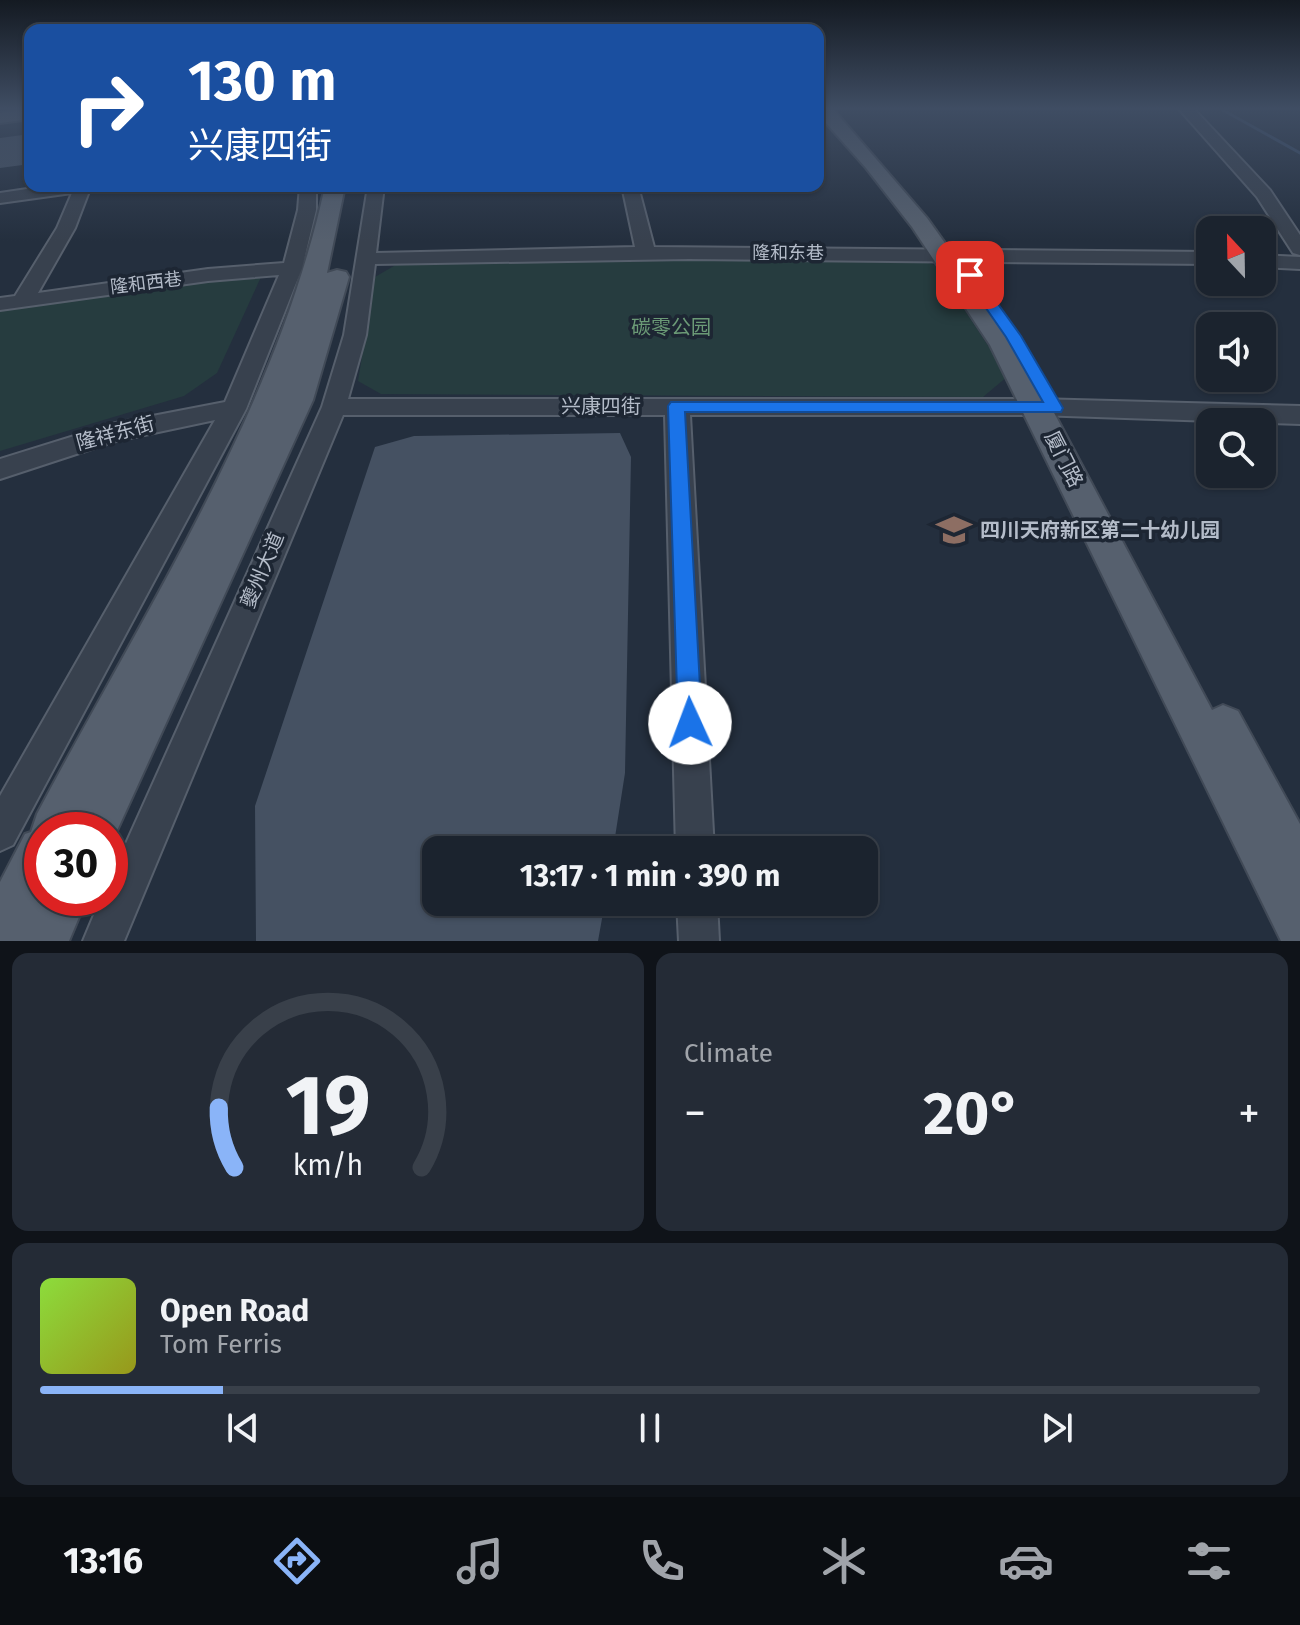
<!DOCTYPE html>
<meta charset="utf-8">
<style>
:root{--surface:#1b232e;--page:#242b36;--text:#f1f3f6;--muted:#a0a4aa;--line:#39404a;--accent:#8ab4f8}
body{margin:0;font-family:"Fira Sans","Noto Sans SC",sans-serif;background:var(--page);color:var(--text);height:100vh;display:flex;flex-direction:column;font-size:30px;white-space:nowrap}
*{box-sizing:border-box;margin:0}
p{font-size:26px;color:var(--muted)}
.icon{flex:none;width:44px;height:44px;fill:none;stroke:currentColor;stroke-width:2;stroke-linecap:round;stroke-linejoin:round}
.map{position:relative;height:941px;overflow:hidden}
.drawer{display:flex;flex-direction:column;gap:12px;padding:12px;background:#0f1319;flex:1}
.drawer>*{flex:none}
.banner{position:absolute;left:24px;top:24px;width:800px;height:168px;border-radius:16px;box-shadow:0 2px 6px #0004,0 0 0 2px var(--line);background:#1a4fa0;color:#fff;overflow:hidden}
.needle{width:52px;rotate:338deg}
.fabs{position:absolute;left:1196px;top:216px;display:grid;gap:16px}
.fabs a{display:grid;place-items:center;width:80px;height:80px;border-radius:16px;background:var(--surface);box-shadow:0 2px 6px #0004,0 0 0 2px var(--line);font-size:40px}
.speed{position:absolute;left:24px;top:812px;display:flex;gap:16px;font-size:40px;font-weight:700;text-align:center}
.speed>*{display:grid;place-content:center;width:104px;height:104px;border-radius:50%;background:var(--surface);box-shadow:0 2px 6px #0004,0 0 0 2px var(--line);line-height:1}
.speed .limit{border:12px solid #d22;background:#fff;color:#111}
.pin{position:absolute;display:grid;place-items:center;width:68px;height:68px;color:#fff;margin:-34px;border-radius:16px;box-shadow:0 4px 12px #0006}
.me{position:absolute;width:88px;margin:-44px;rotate:358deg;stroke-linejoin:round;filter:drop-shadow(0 0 6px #0008)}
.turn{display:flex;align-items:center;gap:28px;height:168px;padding:0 32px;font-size:36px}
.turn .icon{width:104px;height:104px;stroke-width:2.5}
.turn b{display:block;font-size:56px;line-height:68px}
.big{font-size:60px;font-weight:700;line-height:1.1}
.drawer .tile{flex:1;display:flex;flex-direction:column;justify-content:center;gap:12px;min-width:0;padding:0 28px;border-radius:16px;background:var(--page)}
.drawer .dial{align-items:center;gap:0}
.dial svg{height:208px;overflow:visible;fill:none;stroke:var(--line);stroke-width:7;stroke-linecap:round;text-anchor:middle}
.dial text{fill:var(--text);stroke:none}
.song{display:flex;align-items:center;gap:24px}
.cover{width:96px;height:96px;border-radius:12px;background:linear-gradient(135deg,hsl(90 70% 55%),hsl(60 70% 35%))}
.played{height:8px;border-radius:4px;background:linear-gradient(90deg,var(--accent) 15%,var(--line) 15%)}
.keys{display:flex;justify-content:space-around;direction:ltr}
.heat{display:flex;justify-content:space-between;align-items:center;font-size:44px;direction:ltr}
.drawer .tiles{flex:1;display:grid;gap:12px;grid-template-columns:1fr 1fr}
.tile:last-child{grid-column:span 2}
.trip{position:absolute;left:422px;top:836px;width:456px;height:80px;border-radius:16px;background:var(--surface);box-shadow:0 2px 6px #0004,0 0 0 2px var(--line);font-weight:700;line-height:80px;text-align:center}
.menu{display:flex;height:128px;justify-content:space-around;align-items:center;background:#0b0e12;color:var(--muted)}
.menu .icon{width:56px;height:56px}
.menu .current{color:var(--accent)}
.menu b{font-size:36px;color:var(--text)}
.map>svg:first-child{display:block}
.green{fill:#263c3f}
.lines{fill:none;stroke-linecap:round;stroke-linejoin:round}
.stream{stroke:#394c67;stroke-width:3}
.building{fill:#455162}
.minor-casing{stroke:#565f6c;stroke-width:4}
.major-casing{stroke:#414a57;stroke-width:4}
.minor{fill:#38414e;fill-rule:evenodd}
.major{fill:#56606e;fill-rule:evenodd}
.route{fill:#1a73e8;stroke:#114b97;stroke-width:2}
.labels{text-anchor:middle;stroke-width:7;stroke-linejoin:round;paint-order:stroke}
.far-street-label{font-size:18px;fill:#b4bcc9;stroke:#1d2633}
.park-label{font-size:20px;fill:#6b9a76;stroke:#1d2633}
.street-label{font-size:20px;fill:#b4bcc9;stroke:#1d2633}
.poi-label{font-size:20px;font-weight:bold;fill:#b4bcc9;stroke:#1d2633;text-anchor:start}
</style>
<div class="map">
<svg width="1300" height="941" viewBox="0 0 1300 941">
<rect width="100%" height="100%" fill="#242f3e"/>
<g class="green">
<polygon points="672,258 912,258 935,265 1008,376 983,397 381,394 358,381 375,277 399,263"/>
<polygon points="261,277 217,373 184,396 0,451 0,310 156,287"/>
</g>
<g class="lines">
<polyline class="stream" points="1221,109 1300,153"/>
</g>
<g class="building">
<polygon points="30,134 30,164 0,168 0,138"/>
<polygon points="620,433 631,457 625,773 613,850 436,850 436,902 605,902 598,941 256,941 255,806 375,447 414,436"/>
</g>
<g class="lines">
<g class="minor-casing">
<g id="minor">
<polygon points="1179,109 1194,109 1270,190 1300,235 1300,255 1293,253 1257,197"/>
<polygon points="47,186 91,186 75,228 38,293 208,269 284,263 298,210 300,186 316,186 316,210 302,268 246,409 13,845 0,851 0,796 215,420 116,441 0,479 0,459 116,423 225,402 279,275 208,281 0,310 0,298 15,296 57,228 72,193 0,203 0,193"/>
<polygon points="368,186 384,186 376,253 635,247 622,186 638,186 654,247 1210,252 1210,264 689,259 375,264 366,335 348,399 1037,399 1300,406 1300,424 1037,415 690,415 714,850 676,850 665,415 343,415 124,941 83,941 101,898 110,898 110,879 322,407 344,335"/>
<polygon points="1262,255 1300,257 1300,269 1262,267"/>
<polygon points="677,902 717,902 719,941 679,941"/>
</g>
</g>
<g class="major-casing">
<g id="major">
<polygon points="30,109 30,119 0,123 0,113"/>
<polygon points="818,109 833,109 927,218 1018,345 1212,710 1223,705 1238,711 1300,824 1300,941 1281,941 990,345 912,227 866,168 818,114"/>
<path d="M325,186H345L327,273L337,270L346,272L349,277L313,400L110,846V830H42V898H87L69,941H0V882L25,834L31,832L37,814C144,612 276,411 325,186Z"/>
</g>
</g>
<use href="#minor" class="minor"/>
<use href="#major" class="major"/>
</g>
<linearGradient id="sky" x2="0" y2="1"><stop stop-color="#141a22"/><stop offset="0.45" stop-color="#3f4d63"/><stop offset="1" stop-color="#3f4d63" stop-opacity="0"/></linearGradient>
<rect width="1300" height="241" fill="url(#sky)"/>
<polygon class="route" points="970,270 975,272 1021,336 1063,408 1061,412 685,412 702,723 698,732 690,735 681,732 678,723 668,406 671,402 1043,402 1006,337 963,275"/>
<defs>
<g id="school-bare" transform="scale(2.76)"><path d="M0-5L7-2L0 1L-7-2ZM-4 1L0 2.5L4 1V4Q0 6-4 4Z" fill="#8d6e63" stroke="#1d2633" stroke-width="2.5" paint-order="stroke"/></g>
</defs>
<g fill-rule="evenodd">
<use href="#school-bare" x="954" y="530"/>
</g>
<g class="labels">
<g class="far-street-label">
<text x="788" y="259">隆和东巷</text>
<text transform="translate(146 283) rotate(-7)" y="6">隆和西巷</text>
</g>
<g class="park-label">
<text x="671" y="334">碳零公园</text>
</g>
<g class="street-label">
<text x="601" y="413">兴康四街</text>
<text transform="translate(115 433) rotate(-15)" y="7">隆祥东街</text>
<text transform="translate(1064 459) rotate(63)" y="7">厦门路</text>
<text transform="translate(262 570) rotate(-67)" y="7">夔州大道</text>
</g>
<g class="poi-label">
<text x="980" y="537">四川天府新区第二十幼儿园</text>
</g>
</g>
</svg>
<div class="fabs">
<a><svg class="needle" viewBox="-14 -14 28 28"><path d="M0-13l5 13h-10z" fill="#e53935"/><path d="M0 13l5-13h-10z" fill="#a0a4aa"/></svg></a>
<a><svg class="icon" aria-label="sound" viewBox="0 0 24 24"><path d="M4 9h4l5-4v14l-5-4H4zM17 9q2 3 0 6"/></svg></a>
<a><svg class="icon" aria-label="search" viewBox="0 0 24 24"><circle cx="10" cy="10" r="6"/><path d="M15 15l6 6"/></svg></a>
</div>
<div class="speed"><div class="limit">30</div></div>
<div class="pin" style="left:970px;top:275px;background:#d93025"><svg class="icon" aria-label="arrive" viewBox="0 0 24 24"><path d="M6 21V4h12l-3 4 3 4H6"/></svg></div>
<svg class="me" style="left:690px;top:723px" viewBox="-20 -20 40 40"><circle r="19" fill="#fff"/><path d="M0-13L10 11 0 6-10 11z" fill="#1a73e8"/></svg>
<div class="trip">13:17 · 1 min · 390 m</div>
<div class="banner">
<div class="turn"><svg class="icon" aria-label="right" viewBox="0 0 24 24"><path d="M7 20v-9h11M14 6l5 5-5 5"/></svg><div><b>130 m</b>兴康四街</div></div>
</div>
</div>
<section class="drawer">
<div class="tiles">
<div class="tile dial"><svg viewBox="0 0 100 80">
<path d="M14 69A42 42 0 1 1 86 69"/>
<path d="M14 69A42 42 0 0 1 8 46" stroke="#8ab4f8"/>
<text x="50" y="56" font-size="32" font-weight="700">19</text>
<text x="50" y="72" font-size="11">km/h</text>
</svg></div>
<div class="tile"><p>Climate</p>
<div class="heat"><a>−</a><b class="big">20°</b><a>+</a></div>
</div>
<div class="tile">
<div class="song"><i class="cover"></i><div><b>Open Road</b><p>Tom Ferris</p></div></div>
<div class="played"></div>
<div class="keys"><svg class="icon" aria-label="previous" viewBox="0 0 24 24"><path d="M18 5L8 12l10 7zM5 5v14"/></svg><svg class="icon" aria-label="pause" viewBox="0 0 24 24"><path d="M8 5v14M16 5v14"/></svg><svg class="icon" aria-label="next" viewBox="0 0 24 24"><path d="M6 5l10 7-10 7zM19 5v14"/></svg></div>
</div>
</div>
</section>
<nav class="menu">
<b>13:16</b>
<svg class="icon current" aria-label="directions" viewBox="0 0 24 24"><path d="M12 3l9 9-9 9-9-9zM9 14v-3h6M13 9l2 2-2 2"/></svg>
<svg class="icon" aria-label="music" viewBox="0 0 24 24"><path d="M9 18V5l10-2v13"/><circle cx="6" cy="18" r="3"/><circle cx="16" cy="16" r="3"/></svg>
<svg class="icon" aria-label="phone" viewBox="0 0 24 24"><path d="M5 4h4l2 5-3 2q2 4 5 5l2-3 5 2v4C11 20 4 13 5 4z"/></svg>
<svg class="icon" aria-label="climate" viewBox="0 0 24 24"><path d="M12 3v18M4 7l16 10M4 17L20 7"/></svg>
<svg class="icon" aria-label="car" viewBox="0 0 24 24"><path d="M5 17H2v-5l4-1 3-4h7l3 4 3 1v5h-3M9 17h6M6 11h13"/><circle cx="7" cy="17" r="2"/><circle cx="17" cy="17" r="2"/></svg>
<svg class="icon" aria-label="filters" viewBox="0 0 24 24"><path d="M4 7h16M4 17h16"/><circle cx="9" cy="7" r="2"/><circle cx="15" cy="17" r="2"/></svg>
</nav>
